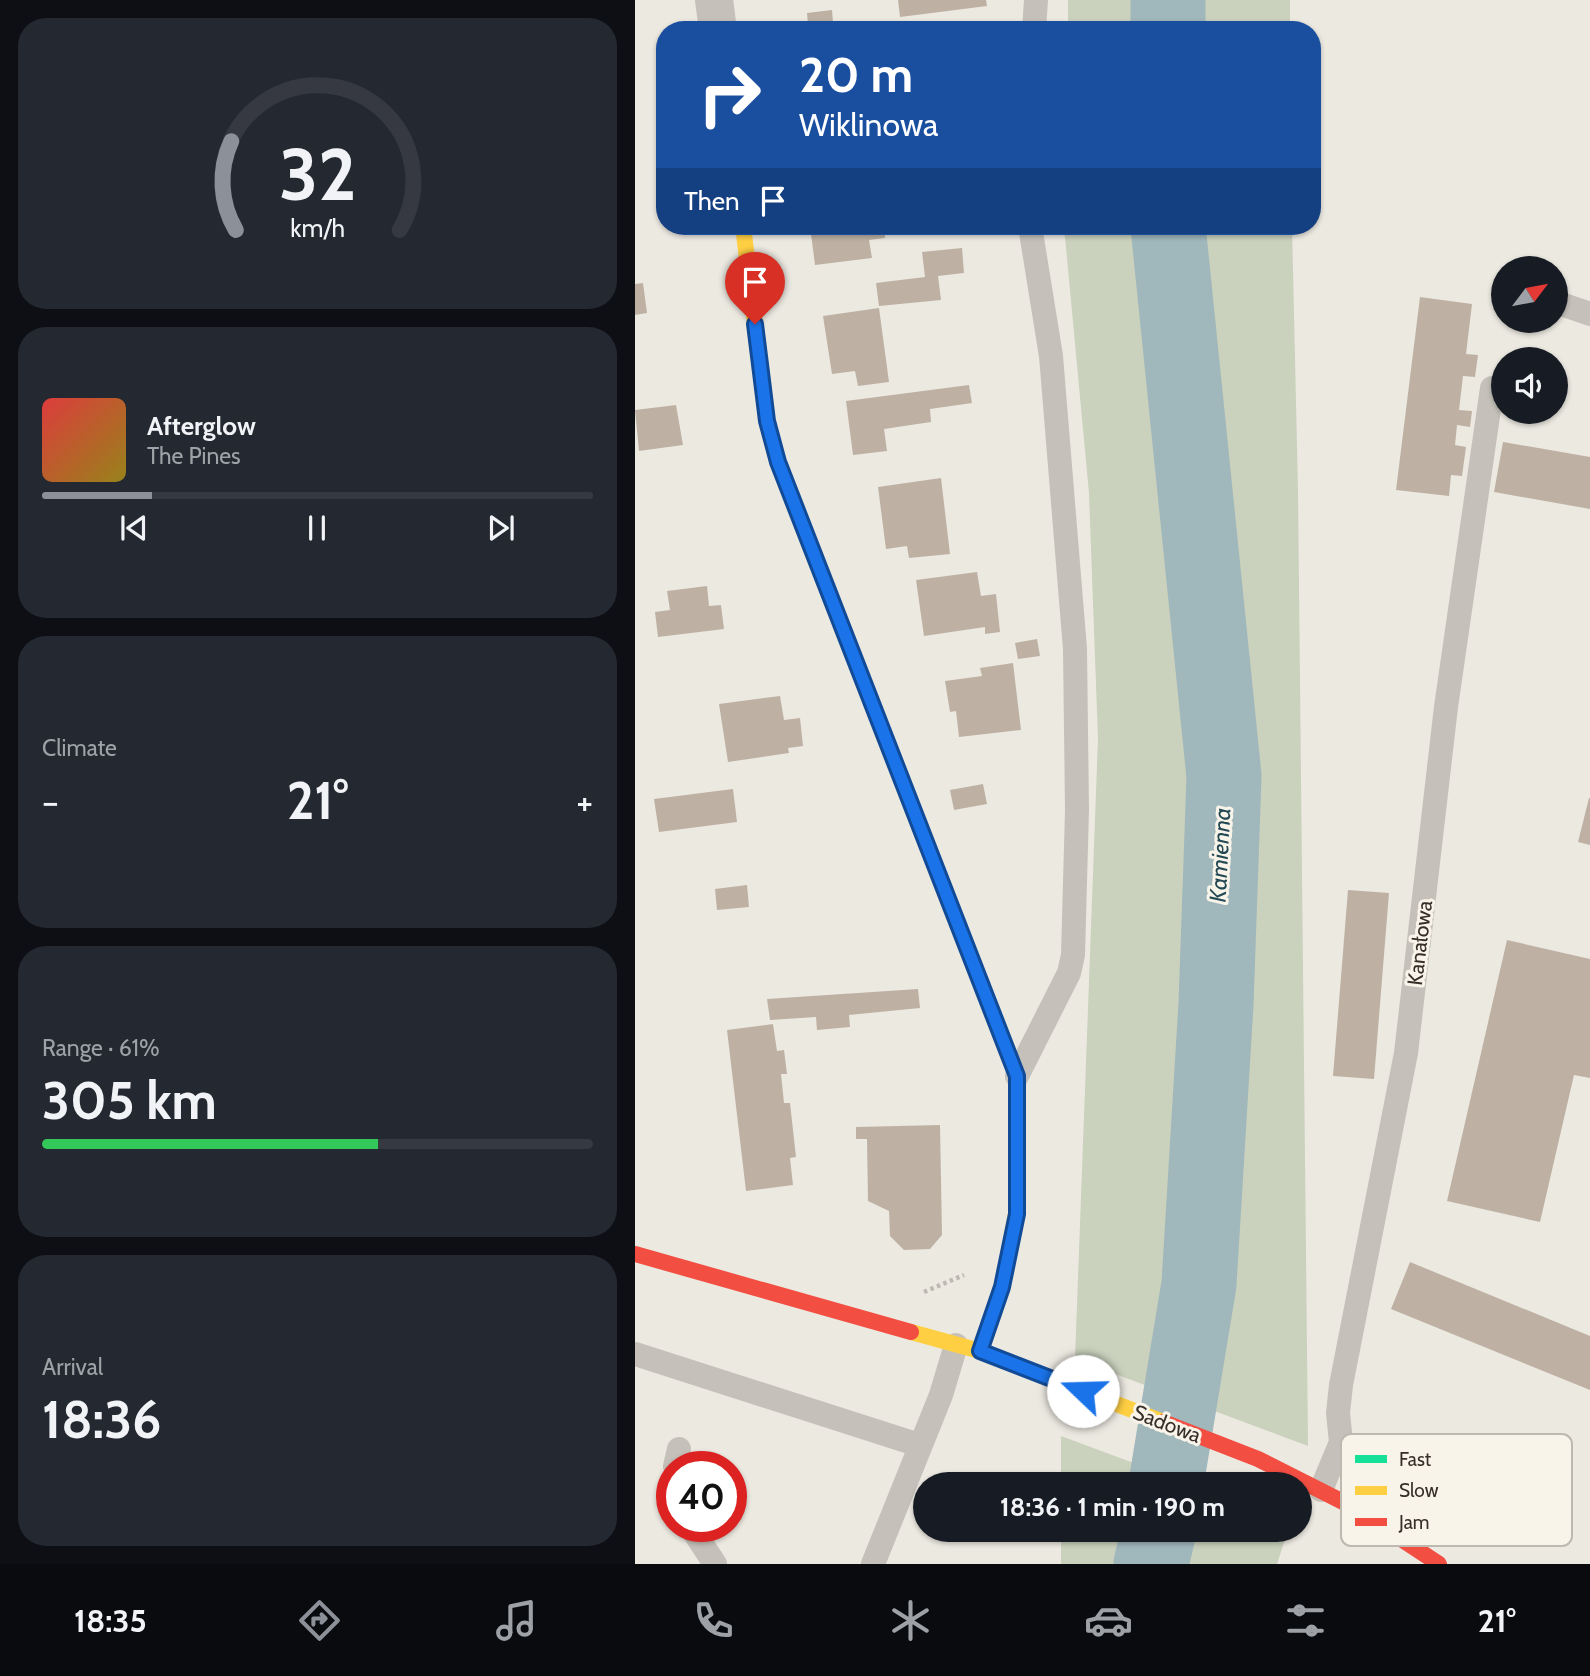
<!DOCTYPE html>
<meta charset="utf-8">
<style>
:root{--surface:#171b24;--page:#242831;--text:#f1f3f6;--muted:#9ea1a6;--line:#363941;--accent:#8c9099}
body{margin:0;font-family:Cabin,sans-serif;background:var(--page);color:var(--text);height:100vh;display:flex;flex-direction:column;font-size:26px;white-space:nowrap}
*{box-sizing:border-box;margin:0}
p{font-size:23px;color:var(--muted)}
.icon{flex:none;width:38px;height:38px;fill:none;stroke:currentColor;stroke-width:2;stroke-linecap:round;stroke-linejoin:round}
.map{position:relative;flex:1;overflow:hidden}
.side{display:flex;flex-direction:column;gap:18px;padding:18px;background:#0d0f14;width:635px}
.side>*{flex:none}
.top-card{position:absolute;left:21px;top:21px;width:665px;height:214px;border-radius:28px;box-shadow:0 2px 5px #0004;background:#1a4fa0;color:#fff;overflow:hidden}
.needle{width:46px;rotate:58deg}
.tools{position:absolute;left:856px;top:256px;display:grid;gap:14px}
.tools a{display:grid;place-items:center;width:77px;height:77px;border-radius:50%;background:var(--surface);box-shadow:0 2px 5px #0004;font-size:35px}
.speed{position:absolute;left:21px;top:1451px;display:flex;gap:14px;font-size:35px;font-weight:700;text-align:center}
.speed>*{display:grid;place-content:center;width:91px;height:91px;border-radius:50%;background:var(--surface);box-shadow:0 2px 5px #0004;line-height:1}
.speed .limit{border:10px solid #d22;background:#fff;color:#111}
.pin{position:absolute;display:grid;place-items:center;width:60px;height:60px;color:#fff;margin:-72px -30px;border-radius:50% 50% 50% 0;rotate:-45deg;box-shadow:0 0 7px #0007}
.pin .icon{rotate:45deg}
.me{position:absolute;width:77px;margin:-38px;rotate:291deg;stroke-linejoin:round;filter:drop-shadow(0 0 5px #0008)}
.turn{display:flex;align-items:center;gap:24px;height:147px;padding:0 28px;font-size:32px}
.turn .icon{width:91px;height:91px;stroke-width:2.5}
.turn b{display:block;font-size:49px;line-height:60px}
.then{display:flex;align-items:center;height:66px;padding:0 28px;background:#0003;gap:14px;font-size:26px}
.big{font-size:52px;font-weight:700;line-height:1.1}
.side .card{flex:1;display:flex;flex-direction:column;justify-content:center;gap:10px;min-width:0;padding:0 24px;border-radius:28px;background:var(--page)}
.side .dial{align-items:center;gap:0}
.dial svg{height:182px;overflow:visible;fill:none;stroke:var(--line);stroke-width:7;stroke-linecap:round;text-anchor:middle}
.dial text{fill:var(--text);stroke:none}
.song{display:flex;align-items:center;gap:21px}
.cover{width:84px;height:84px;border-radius:10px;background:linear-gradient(135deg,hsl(0 70% 55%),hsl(50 70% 35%))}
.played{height:7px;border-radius:4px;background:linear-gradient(90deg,var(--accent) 20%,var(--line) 20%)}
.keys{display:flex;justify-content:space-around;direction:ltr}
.heat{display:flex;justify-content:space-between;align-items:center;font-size:38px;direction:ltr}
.charge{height:10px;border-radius:5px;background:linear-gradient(90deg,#34c759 61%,var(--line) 0)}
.trip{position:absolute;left:278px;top:1472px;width:399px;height:70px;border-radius:35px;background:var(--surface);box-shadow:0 2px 5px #0004;font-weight:700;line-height:70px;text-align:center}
.tabs{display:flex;height:112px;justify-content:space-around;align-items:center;background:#090b0e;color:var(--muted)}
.tabs .icon{width:49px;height:49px}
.tabs .selected{color:var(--accent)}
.tabs b{font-size:32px;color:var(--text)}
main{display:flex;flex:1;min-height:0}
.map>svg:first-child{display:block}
.green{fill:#cad1bd}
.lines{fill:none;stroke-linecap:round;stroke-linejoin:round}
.river{stroke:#a0b7bb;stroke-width:75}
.building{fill:#beb1a4}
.path{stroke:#bebab3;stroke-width:4.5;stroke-dasharray:3.5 3.5;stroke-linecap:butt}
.lane{stroke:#c5c1ba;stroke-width:24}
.street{stroke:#c5c1ba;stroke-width:38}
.fast{stroke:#16e098;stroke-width:16}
.slow{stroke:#ffcf43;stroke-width:16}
.jam{stroke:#f24e42;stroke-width:16}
.route-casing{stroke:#114b97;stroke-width:18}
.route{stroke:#1a73e8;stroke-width:12}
.labels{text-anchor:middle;stroke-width:6;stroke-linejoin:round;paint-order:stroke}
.street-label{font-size:21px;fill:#362f29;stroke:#f8f4ea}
.water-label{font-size:23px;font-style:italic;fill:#224854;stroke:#f8f4ea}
.key{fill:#f8f4ea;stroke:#beb9b0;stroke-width:2}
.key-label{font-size:19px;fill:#362f29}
</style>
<main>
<section class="side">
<div class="card dial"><svg viewBox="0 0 100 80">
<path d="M14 69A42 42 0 1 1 86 69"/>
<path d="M14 69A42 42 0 0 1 12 30" stroke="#8c9099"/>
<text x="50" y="56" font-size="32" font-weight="700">32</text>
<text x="50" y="72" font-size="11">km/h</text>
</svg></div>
<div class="card">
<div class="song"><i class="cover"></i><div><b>Afterglow</b><p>The Pines</p></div></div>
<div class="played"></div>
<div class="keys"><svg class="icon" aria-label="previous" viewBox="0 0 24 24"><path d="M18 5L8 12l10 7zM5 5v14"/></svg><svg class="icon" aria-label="pause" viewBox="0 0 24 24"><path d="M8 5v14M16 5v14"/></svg><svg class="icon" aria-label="next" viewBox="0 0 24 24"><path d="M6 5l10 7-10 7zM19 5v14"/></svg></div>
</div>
<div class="card"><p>Climate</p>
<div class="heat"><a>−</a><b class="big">21°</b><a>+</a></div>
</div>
<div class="card"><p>Range · 61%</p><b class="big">305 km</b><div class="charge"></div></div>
<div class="card"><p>Arrival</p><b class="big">18:36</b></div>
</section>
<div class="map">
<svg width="955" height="1564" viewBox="0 0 955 1564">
<rect width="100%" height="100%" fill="#ece9e1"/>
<g class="green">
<rect x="433" y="0" width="222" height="30"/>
<polygon points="429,226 657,226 663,491 673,1446 440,1359 463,739 454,493"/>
<polygon points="426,1436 555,1484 426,1484"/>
<polygon points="426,1530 653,1530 642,1564 426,1564"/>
</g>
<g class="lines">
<g class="river">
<polyline points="533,30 533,0"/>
<polyline points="531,1484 564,1284 581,1004 589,776 533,226"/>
<polyline points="516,1564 524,1530"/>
</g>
</g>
<g class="building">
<polygon points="263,0 351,0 352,6 265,17"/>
<polygon points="197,10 198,23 211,22 212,30 158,30 173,26 172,13"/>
<polygon points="175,226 249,226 250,238 234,240 237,258 180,265"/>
<polygon points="327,248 329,273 303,276 306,300 244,306 241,283 290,277 287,252"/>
<polygon points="8,283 12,313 0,315 0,284"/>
<polygon points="785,297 837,304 831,354 843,355 840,377 828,376 824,410 837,411 835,427 822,425 820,445 831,447 827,476 816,475 814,496 761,490"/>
<polygon points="244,308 254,382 223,386 220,371 197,374 188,316"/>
<polygon points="334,385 337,403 295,409 296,422 249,429 252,451 218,455 211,401"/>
<polygon points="41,405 48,445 4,451 0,410"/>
<polygon points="868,442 955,457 955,509 859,492"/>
<polygon points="306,478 315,554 274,558 272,546 251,549 243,487"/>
<polygon points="342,572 346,596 361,594 365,632 350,634 350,627 289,636 281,580"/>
<polygon points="72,586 74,606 86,605 89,629 23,637 20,612 35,610 32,591"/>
<polygon points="402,639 405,656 383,659 380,643"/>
<polygon points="378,663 386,730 324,737 321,711 315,712 310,681 347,676 345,668"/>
<polygon points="145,696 149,720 165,718 168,746 153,748 154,753 93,762 84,704"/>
<polygon points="348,784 352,804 319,810 315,790"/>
<polygon points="98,789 102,822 24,832 19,799"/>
<polygon points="954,798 955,798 955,845 943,842"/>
<polygon points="112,885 114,907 82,910 80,889"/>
<polygon points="713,890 754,893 739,1079 698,1076"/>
<polygon points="872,940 955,959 955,1078 939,1075 905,1222 812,1201"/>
<polygon points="283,989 285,1008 214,1015 215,1027 182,1030 181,1017 135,1020 132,999"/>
<polygon points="138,1024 142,1051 149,1050 152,1074 146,1074 149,1103 155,1103 161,1157 155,1158 158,1185 111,1191 92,1030"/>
<polygon points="305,1125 307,1235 295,1249 269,1250 255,1236 254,1211 233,1201 232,1139 221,1139 221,1127"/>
<polygon points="775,1262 955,1336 955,1390 756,1309"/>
</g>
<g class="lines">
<polyline class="path" points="289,1292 329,1275"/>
<g class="lane">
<polyline points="399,30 401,0"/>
<polyline points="929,305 955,314"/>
<polyline points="382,1076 434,973 438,955 442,810 440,649 416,356 395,226"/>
<polyline points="0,1354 284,1445"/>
<polyline points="40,1466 44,1449"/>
<polyline points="686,1490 706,1442 703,1413 706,1385 771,1053 811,707 857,388"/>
<polyline points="55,1526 80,1564"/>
<polyline points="238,1564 306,1395 321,1345"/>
</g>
<polyline class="street" points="79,0 83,30"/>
<polyline class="fast" points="190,582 382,1076 382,1092"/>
<g class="slow">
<polyline points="108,226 132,421 143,462 190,582"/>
<polyline points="276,1332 345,1351 528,1422"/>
<polyline points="345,1351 367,1288 381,1214 382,1092"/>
</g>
<g class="jam">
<polyline points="0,1254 276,1332"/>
<polyline points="528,1422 623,1459 716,1506 804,1564"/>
</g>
</g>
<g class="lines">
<g class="route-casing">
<polyline id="route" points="120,324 132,421 143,462 382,1076 382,1214 367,1287 345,1351 448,1391"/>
</g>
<use href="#route" class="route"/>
</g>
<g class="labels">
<g class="street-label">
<text transform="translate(785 943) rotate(-83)" y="7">Kanałowa</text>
<text transform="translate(532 1424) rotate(21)" y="7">Sadowa</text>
</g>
<g class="water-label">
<text transform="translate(585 855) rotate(-87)" y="8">Kamienna</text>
</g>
</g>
<rect x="706" y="1434" width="231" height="112" rx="10" class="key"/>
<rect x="720" y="1455" width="32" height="8" fill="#16e098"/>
<rect x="720" y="1486" width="32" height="9" fill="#ffcf43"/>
<rect x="720" y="1518" width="32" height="8" fill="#f24e42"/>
<g class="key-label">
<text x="764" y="1466">Fast</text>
<text x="764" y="1497">Slow</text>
<text x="764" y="1529">Jam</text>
</g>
</svg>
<div class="tools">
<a><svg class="needle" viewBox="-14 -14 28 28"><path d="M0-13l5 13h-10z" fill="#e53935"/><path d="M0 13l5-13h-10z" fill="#9ea1a6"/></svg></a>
<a><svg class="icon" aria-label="sound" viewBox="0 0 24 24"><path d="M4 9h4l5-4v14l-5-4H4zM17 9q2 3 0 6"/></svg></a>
</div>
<div class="speed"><div class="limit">40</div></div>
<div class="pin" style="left:120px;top:324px;background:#d93025"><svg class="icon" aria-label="arrive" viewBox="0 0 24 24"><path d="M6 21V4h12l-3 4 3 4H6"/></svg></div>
<svg class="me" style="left:448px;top:1391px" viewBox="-20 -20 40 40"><circle r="19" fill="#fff"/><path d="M0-13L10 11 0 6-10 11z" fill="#1a73e8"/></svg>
<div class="trip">18:36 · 1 min · 190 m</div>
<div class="top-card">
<div class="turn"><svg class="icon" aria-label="right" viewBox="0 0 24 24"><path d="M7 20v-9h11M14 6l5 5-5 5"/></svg><div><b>20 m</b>Wiklinowa</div></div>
<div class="then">Then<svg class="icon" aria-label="arrive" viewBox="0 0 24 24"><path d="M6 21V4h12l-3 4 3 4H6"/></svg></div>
</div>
</div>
</main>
<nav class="tabs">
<b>18:35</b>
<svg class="icon selected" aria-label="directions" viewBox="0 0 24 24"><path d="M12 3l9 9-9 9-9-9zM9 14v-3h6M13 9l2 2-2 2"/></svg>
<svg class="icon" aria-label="music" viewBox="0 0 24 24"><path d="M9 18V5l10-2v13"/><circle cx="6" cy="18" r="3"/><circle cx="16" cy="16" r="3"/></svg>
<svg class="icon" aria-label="phone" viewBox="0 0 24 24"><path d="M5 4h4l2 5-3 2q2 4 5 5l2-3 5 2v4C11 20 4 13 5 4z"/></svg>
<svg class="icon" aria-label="climate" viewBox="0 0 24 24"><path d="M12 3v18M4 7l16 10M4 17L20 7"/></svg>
<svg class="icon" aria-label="car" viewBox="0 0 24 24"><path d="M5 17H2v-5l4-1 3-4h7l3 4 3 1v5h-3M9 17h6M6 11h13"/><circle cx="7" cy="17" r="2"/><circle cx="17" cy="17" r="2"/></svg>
<svg class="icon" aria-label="filters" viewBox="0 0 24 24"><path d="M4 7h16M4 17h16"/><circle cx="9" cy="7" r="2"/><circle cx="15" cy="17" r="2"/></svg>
<b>21°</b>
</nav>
